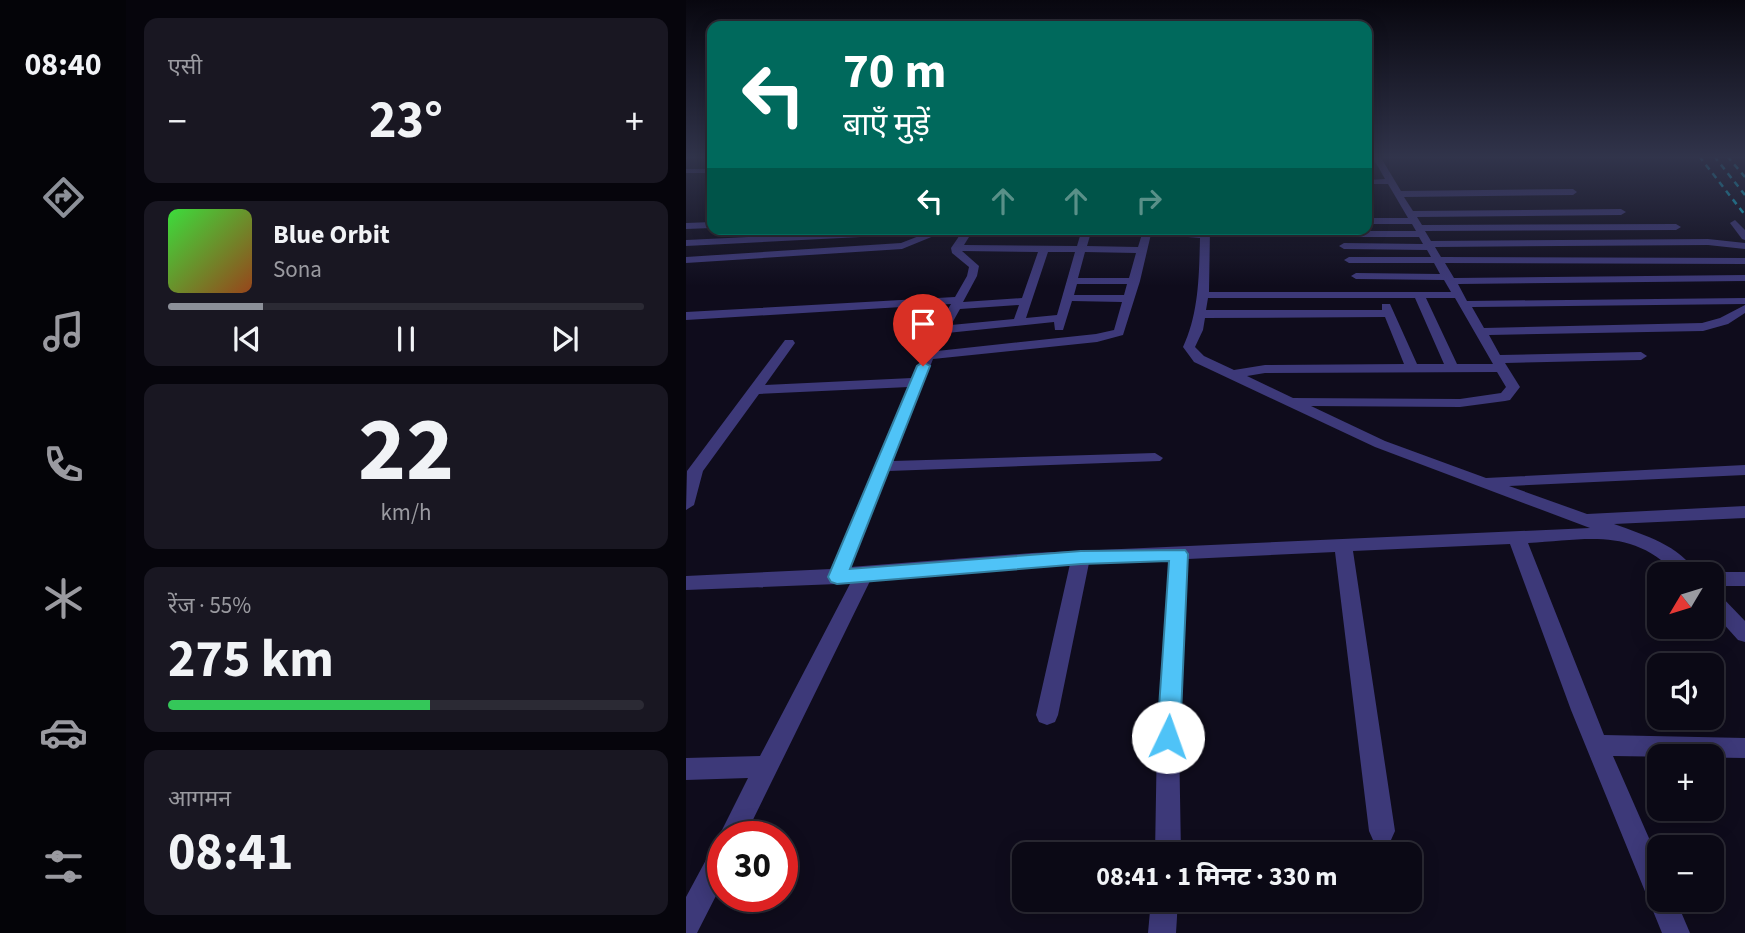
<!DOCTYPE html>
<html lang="hi">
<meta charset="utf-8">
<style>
:root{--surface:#0b0915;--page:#191722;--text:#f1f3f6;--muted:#9a9aa0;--line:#2b2a34;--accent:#8c9099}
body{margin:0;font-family:"Source Sans 3","Noto Sans Devanagari",sans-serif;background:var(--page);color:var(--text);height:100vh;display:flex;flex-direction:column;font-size:26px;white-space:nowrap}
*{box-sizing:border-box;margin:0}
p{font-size:23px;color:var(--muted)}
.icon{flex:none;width:38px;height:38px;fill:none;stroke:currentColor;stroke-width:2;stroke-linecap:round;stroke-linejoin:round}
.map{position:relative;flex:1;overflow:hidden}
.side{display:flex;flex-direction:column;gap:18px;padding:18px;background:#06050c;width:560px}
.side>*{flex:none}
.top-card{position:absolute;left:21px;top:21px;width:665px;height:214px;border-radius:14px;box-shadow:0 4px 18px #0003,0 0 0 2px var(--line);background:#00695c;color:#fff;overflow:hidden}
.needle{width:46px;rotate:232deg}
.fabs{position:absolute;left:961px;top:562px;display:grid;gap:14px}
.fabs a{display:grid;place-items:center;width:77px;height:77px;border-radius:14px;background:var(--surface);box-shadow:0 4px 18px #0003,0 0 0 2px var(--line);font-size:35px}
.speed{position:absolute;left:21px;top:821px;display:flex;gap:14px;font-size:35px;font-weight:700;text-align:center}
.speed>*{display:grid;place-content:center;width:91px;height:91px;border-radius:50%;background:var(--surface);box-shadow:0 4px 18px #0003,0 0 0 2px var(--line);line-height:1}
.speed .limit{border:10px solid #d22;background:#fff;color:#111}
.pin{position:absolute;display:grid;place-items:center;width:60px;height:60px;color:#fff;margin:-72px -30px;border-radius:50% 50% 50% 0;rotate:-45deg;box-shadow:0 0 7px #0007}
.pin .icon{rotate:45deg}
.me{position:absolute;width:77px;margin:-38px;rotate:3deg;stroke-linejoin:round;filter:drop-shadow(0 0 5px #0008)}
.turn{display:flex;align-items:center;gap:24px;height:147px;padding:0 21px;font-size:32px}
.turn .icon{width:91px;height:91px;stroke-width:2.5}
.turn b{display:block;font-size:49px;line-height:60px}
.lanes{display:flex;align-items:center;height:66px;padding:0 21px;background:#0003;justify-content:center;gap:35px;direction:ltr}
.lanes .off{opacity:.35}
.big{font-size:52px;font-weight:700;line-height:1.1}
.side .tile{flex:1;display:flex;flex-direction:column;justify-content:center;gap:10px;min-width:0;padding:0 24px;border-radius:14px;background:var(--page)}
.side .dial{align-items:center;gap:0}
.dial b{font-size:91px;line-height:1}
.song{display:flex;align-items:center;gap:21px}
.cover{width:84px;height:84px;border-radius:10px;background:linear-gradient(135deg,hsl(120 70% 55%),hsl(20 70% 35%))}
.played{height:7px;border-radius:4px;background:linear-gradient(90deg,var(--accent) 20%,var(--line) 20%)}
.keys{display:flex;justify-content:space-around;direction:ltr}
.heat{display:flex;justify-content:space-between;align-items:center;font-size:38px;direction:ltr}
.charge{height:10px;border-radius:5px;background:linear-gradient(90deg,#34c759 55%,var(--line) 0)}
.trip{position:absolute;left:326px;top:842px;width:410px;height:70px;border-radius:14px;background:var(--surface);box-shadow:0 4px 18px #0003,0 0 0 2px var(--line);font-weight:700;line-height:70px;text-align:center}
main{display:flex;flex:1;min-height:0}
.dock{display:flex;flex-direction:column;width:126px;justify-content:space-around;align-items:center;background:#040408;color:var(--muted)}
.dock .icon{width:49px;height:49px}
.dock .on{color:var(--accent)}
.dock b{font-size:32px;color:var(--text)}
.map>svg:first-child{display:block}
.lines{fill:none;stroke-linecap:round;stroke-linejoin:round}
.minor{fill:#3d3979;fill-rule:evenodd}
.rail{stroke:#0bcde7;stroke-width:2.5;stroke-dasharray:6 5;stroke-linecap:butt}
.route{fill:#4fc3f7;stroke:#337fa1;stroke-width:2}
</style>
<main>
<nav class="dock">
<b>08:40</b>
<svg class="icon on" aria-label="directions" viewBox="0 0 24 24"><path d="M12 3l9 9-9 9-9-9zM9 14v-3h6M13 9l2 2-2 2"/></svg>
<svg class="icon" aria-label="music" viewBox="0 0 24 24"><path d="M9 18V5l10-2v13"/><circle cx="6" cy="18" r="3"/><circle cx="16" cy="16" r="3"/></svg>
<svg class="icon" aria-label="phone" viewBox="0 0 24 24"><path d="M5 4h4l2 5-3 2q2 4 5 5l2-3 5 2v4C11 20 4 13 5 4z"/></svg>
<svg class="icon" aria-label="climate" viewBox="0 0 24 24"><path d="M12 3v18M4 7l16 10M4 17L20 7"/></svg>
<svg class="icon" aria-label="car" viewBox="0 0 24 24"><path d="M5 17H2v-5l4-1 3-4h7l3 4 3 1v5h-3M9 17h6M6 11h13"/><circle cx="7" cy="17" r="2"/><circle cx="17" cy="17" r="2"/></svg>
<svg class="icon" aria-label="filters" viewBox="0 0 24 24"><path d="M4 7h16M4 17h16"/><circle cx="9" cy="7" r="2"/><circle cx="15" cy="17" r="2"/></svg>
</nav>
<section class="side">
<div class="tile"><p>एसी</p>
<div class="heat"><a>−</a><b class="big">23°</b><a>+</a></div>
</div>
<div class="tile">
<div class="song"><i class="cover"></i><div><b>Blue Orbit</b><p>Sona</p></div></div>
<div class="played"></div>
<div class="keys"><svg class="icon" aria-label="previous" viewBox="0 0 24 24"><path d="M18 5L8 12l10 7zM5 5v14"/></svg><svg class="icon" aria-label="pause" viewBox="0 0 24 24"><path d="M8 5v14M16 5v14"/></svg><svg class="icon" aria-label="next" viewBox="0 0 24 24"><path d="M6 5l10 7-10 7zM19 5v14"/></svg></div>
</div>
<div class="tile dial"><b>22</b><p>km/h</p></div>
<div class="tile"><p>रेंज · 55%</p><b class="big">275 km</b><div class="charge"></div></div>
<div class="tile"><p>आगमन</p><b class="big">08:41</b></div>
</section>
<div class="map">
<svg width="1059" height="933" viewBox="0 0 1059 933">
<rect width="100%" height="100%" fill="#0f0c1c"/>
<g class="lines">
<g class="minor">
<polygon points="0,156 6,156 0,159"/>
<path d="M686,156H694L715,191L887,189L891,192L887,195L718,197L727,211L935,209L940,212L935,215L731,217L736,225L990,224L995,227L990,230L739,231L745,241L1022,239L1059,243V249L1022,245L749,247L755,257L1059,258V264L759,263L768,278L1059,275V281L772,284L781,301L1059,298V304L786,307L798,328L1016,323L1034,318L1059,305V313L1042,324L1017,331L803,335L814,355L955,352L961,356L955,360L819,363L834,387L824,400L819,401L774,407L625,406L699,441L800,478L1059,465V475L823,486L901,514L1059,506V518L928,524C958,535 994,545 1011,574H991C945,527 901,540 842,543L918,735L1059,738V758L927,756L973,861V900H990L1004,933H976L885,710L824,544L667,551L709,831L705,840L696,843L687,840L683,831L649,552L502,559L493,737L495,854H469L471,737L484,560L403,563L372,715L369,722L361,725L353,722L350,715L384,564L185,579L59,836H37V882L11,933H0V897L28,845L36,842L33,836L62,778L0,780V758L74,756L166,580L151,584L0,590V576L145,569L223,387L73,394L17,471L8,505L0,510L1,471L99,340H107L109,343L79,385L226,378L249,330L265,304L0,320V312L269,297L281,276L283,267L266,253L265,248L278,229H288L278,245L391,246L396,229H406L401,246L452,247L456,234L426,232L421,229L514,232V229H524L523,292H765L758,280L670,279L665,276L670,273L754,274L748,263H663L658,260L663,257H745L741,250L658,249L653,246L658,243L737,244L733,237H654L649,234L654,231H730L726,224H681V218H722L702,184H681V180L699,179ZM465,234L514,238C513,275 513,313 497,347L508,362L689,447L904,528L346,553L164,567L203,471L474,461L477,458L469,453L207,461L247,359L411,342L437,335L454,281ZM276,251L352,252L336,298L277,302L291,276L293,266ZM362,252H389L371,315L340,318ZM399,252L450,253L443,278H392ZM391,284H441L438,295H388ZM522,298H729L758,364H731L704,304H696V310H520ZM740,298H769L807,364H771ZM386,301L436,302L428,330L410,334L251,351L261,333L368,322L369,330H377ZM333,305L328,319L265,325L274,309ZM699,317L718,364L579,365L548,370L518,356L509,347L517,330L519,318ZM811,372L820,387L815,393L774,399L607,398L561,376L579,373Z"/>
<rect x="0" y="169" width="26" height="4"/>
<polygon points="1049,220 1059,230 1059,240 1056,239 1044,223"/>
<polygon points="26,222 26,228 0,229 0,223"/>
<polygon points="251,229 265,229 216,249 0,263 0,257 215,243"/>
<polygon points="172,232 175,233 175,237 0,246 0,240"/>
<polygon points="1026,572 1059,572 1059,586 1026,586 1026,574 1020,574"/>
<polygon points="1026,592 1033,594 1059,621 1059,642 1052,640 1026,611"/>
<polygon points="465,900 492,900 490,933 462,933"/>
</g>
<g class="rail">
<polyline points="1013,156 1059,215"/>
<polyline points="1028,156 1059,195"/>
<polyline points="1041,156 1059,177"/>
</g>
</g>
<linearGradient id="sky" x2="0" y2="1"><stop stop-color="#08070f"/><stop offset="0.55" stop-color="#31344b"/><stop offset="1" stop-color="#31344b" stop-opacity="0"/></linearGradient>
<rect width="1059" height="286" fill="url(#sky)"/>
<polygon class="route" points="237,362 244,366 164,569 395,551 499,550 502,554 494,737 490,744 482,747 474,744 471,737 483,561 395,564 151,584 145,582 142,577 231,366"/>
</svg>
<div class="fabs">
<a><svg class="needle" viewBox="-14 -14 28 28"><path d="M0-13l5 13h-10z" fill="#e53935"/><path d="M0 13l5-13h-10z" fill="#9a9aa0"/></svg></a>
<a><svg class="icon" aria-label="sound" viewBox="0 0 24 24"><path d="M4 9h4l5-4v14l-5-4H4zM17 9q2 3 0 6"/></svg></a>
<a>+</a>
<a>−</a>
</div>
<div class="speed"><div class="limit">30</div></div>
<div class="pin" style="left:237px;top:366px;background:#d93025"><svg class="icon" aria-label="arrive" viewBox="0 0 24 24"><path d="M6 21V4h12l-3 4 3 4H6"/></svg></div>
<svg class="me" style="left:482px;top:737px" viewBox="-20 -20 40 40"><circle r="19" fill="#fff"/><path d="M0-13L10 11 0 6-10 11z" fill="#4fc3f7"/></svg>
<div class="trip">08:41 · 1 मिनट · 330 m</div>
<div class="top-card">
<div class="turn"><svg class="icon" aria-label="left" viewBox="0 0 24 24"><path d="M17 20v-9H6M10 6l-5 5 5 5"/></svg><div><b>70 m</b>बाएँ मुड़ें</div></div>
<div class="lanes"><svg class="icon" aria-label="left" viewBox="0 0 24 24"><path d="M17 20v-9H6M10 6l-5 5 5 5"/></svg><svg class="icon off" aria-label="ahead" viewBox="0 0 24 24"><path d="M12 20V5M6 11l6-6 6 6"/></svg><svg class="icon off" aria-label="ahead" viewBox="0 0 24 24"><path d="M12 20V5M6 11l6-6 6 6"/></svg><svg class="icon off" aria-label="right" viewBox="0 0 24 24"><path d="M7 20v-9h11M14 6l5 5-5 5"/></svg></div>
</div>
</div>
</main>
